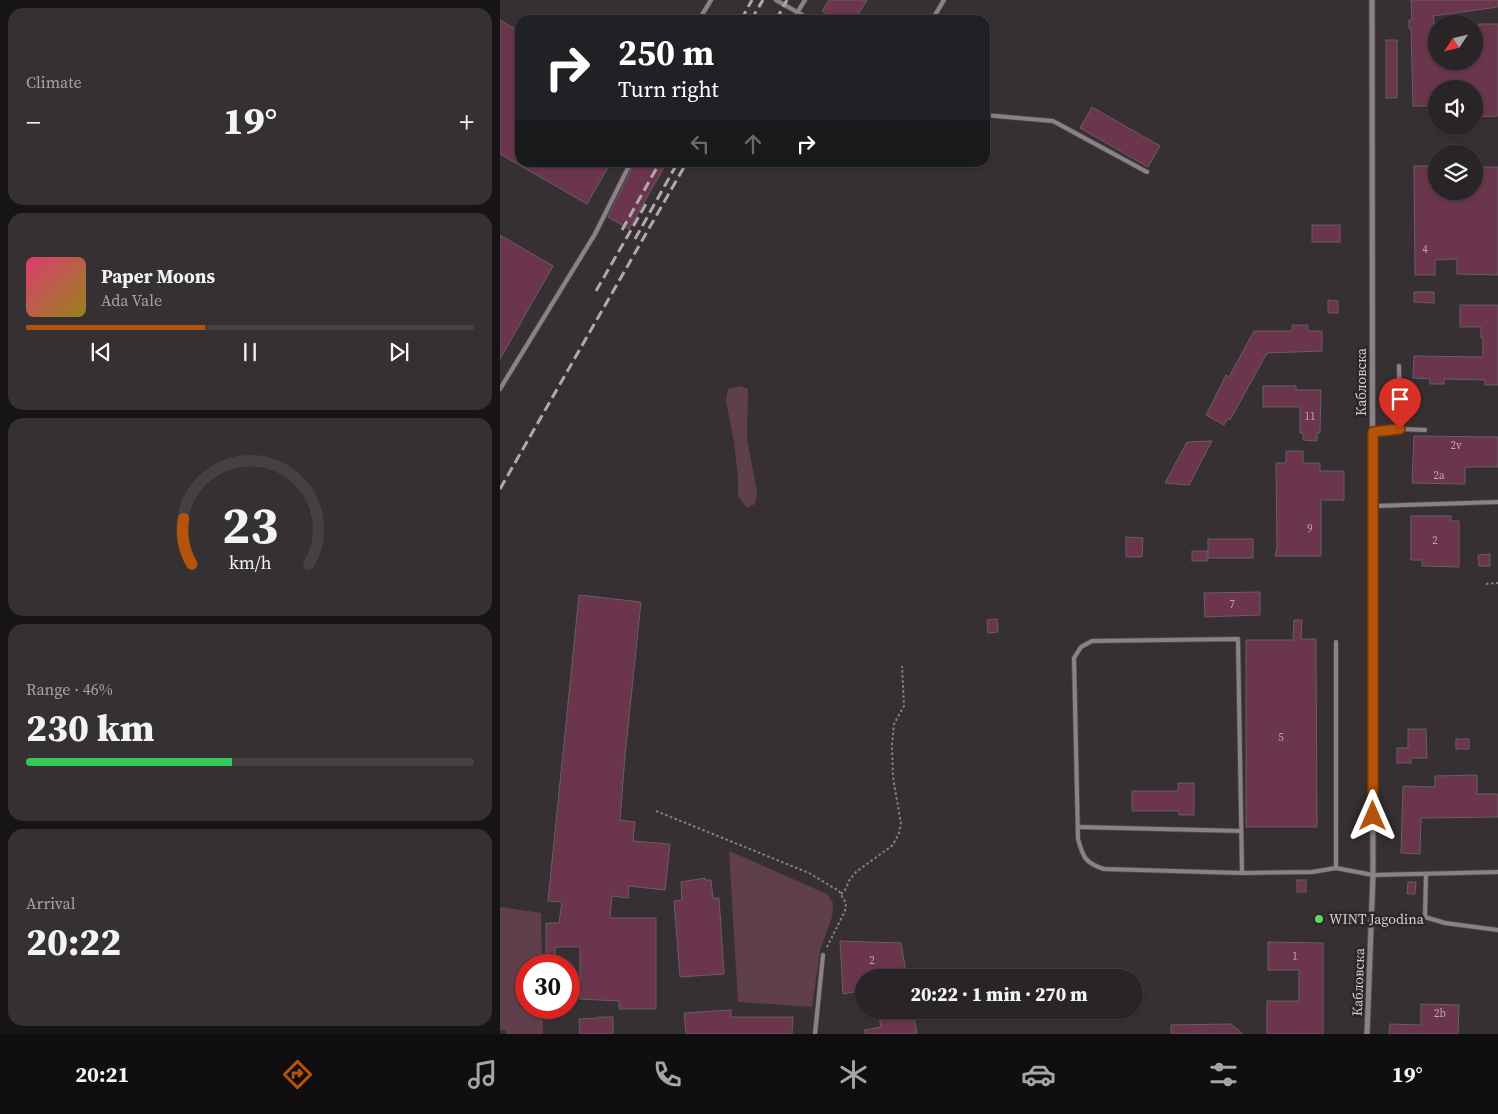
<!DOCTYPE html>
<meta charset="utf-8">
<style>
:root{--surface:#292426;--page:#353032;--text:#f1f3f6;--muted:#a5a4a7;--line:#454143;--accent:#b45309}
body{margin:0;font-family:"Source Serif 4",serif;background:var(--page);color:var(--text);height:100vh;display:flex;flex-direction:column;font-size:19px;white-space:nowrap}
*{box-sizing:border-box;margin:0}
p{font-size:16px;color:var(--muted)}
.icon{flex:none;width:28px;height:28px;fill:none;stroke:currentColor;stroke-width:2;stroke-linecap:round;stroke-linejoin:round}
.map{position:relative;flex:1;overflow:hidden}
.side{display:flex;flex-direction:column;gap:8px;padding:8px;background:#171415;width:500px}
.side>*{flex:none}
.guide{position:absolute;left:15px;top:15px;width:475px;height:152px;border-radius:15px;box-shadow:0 1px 4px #0004,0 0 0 1px var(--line);background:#202124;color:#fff;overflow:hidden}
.needle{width:32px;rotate:235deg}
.controls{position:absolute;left:928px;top:15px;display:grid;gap:10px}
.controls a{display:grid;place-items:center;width:55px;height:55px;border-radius:50%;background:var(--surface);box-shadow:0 1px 4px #0004,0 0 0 1px var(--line);font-size:25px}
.speed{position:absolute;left:15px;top:954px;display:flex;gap:10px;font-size:25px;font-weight:700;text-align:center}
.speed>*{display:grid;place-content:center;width:65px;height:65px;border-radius:50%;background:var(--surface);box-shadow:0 1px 4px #0004,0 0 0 1px var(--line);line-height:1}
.speed .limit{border:8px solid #d22;background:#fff;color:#111}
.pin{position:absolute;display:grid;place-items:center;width:42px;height:42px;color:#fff;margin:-51px -21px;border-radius:50% 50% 50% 0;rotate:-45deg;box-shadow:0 0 5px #0007}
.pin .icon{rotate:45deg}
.me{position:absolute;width:55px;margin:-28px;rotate:0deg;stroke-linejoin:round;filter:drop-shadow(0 0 4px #0008)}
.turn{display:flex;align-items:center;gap:18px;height:105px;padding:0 20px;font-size:22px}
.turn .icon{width:65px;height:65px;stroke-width:2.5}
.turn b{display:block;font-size:35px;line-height:42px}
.lanes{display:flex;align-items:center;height:48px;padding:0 20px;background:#0003;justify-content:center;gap:25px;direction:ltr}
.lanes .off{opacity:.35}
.big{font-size:38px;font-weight:800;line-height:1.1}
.side .tile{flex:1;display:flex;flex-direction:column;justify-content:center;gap:8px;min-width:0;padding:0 18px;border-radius:15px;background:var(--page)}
.side .dial{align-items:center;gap:0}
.dial svg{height:130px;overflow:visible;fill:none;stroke:var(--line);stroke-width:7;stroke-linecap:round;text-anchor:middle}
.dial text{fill:var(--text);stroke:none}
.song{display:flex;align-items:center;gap:15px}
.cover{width:60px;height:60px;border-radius:8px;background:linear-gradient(135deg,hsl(340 70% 55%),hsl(50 70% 35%))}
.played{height:5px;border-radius:2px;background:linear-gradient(90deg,var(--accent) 40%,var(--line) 40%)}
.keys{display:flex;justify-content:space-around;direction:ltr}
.heat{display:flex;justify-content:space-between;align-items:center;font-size:28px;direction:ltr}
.charge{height:8px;border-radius:4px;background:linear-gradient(90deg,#34c759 46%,var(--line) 0)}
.trip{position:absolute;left:355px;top:969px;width:288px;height:50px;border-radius:25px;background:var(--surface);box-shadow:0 1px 4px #0004,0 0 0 1px var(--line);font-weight:800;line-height:50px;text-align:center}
.tab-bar{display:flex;height:80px;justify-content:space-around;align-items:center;background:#100e0f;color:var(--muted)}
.tab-bar .icon{width:35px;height:35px}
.tab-bar .current{color:var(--accent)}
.tab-bar b{font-size:22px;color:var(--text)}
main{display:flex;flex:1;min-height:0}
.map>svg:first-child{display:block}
.green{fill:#603f4d}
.building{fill:#6a354d;stroke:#675f62}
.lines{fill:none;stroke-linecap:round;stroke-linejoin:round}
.lane-casing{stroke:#514c4e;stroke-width:5.5}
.street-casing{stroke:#514c4e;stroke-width:7}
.path{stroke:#878183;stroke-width:2;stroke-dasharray:2.5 2.5;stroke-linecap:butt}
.lane{stroke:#8a8285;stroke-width:4}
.street{stroke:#8a8285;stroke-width:5}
.rail{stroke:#afa9ac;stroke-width:3;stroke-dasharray:10 5;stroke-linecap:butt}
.route-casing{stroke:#753606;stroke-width:12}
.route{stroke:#b45309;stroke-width:9}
.poi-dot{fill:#61d46a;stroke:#2d2629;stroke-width:2}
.labels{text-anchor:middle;stroke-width:5;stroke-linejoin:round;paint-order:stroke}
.number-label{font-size:11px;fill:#baa9b1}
.street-label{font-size:14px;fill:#d5d0d2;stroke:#2d2629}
.poi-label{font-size:14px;fill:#d5d0d2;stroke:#2d2629;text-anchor:start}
</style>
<main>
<section class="side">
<div class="tile"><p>Climate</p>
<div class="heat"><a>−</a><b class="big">19°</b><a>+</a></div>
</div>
<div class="tile">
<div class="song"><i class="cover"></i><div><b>Paper Moons</b><p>Ada Vale</p></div></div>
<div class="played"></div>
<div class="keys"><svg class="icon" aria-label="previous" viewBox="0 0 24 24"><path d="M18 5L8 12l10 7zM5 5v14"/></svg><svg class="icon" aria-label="pause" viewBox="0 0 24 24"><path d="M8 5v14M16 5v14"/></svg><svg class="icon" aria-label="next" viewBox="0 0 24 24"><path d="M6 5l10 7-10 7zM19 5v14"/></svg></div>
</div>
<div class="tile dial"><svg viewBox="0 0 100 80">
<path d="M14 69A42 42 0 1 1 86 69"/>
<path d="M14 69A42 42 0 0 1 9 41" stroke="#b45309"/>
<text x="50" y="56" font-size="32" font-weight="700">23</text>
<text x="50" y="72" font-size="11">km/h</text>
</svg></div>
<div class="tile"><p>Range · 46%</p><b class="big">230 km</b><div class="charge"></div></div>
<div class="tile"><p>Arrival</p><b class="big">20:22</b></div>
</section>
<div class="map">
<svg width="998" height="1034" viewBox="0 0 998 1034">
<rect width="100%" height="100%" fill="#373033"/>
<g class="green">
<polygon points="241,386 248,389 247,439 257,492 255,504 247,508 238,496 238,477 234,442 226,401 228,389"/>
<polygon points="229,851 327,894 333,903 332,917 320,950 312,1007 238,1002"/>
<polygon points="0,907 41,913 42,965 26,965 26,1008 43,1008 43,1034 7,1034 6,1030 0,1030"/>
</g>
<g class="building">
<polygon points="329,0 367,0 355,20 338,20 322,11"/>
<polygon points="911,0 998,0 998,7 933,16 934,24 936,24 936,61 974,61 974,28 979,28 979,24 998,24 998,116 974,117 974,89 936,89 936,106 913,106 911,28 909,28 909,20 912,20"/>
<polygon points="0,20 20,32 20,162 111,162 87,204 0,154"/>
<rect x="886" y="40" width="11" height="58"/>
<polygon points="592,107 660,146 648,167 580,128"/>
<polygon points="135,162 167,162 129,229 108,217"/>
<polygon points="914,166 934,166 936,191 974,191 974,167 998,167 998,275 957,274 957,259 935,260 935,275 915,275"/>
<rect x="812" y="225" width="28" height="17"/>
<polygon points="0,235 53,266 0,359"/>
<polygon points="914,292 934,292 934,303 914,302"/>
<polygon points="828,300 838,301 838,313 828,313"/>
<polygon points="960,305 998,305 998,385 985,385 985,380 944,379 944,384 930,384 930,379 913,378 914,356 983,357 983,338 981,338 981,327 960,327"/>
<polygon points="792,325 808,325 808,331 822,331 822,351 767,353 730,420 728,418 724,425 706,415 726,375 729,377 754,331 792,331"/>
<polygon points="763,386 796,386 796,390 821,390 820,433 817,433 817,441 803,440 803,433 800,433 800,407 763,407"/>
<polygon points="914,436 998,437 998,467 965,467 965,484 912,483"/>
<polygon points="712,441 689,485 665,483 687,442"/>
<polygon points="786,451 803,451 803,463 820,463 820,471 844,471 844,500 821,500 821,556 775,556 777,547 776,463 786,463"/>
<polygon points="911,516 951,516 951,521 959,521 959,567 922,566 922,560 911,560"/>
<polygon points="626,537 643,538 642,557 626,557"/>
<rect x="708" y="539" width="45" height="19"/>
<rect x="692" y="551" width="15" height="10"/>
<polygon points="990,554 990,566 979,566 978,555"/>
<polygon points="760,592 760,615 705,617 704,593"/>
<polygon points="79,595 141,602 125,756 120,820 135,822 133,841 170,844 165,890 129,886 128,898 112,896 110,918 156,918 156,1009 119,1009 119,1001 80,999 80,947 55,947 55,965 46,965 46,923 59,923 62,902 48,901"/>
<polygon points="497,619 498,632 488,633 487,620"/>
<polygon points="794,620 802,620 801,639 816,639 817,827 746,827 746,640 793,640"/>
<polygon points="908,729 926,729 927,758 911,758 911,763 897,763 897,748 908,748"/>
<rect x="956" y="739" width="13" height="10"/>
<polygon points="977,775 977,794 998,794 998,817 921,818 920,854 901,853 903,786 935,787 935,776"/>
<polygon points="678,783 694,783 694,815 679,815 679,811 632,811 632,791 678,791"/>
<polygon points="205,878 205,880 211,880 213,898 219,898 224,974 180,977 174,901 182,900 181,882"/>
<rect x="797" y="880" width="9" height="12"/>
<polygon points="908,882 916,882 915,894 907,894"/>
<polygon points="340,941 401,943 407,978 364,978 364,990 343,994"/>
<polygon points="768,942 823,943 823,1034 767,1034 767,1001 799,1001 799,970 768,970"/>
<polygon points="921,1004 959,1005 958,1034 889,1034 890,1024 921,1025"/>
<polygon points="231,1010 231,1017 293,1017 292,1034 186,1034 184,1013"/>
<polygon points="378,1010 413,1010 417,1034 365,1034 364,1030 381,1027"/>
<polygon points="98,1017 113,1017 113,1034 80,1034 79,1019 98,1018"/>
<polygon points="731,1024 743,1034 671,1034 671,1025"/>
</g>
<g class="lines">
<g class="lane-casing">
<g id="lane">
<polyline points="276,0 311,20"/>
<polyline points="297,13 305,0"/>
<polyline points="199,20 211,0"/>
<polyline points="432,20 444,0"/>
<polyline points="485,115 553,121 647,172"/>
<polyline points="899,366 900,429"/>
<polyline points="0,389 95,234 131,162"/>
<polyline points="873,432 900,429 925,430"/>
<polyline points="874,506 998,502"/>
<polyline points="836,642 836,868"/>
<polyline points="578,827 741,831"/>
<path d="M742,873L738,639L592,641L581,647L574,658L578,839C583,857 585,863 604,869L742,873L812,872L836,868L873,875L998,872"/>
<polyline points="926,874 925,917 945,923 998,930"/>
<polyline points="315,1034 323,955"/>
</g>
</g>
<g class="street-casing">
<polyline id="street" points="867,1034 873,875 872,0"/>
</g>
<g class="path">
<polyline points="986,584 998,583"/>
<polyline points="156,811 309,873 339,891 346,903 345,911 326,949"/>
<polyline points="341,894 345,890 350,879 356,872 393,845 399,833 401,824 393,777 392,745 394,724 404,706 402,666"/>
</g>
<use href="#lane" class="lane"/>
<use href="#street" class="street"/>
<g class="rail">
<polyline points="241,20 252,0"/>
<polyline points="251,20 263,0"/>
<polyline points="276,20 287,0"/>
<polyline points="122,230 160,162"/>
<polyline points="135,239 178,162"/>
<polyline points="96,291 146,204"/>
<polyline points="0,489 187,162"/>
</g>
</g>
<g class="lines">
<g class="route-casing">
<polyline id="route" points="873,816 873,432 900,429"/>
</g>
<use href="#route" class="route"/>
</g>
<circle class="poi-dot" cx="819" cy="919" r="5"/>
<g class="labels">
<g class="number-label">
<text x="925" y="253">4</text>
<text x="810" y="420">11</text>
<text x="956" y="449">2v</text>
<text x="939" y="479">2a</text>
<text x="810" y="532">9</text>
<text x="935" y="544">2</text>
<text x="732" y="608">7</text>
<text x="781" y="741">5</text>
<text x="795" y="960">1</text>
<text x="372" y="964">2</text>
<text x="940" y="1017">2b</text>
</g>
<g class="street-label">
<text transform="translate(861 382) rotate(-90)" y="5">Кабловска</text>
<text transform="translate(858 982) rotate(-88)" y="5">Кабловска</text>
</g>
<g class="poi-label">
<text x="829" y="924">WINT Jagodina</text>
</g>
</g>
</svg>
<div class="controls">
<a><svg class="needle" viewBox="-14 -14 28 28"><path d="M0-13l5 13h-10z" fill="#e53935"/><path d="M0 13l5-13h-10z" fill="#a5a4a7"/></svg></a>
<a><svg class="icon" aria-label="sound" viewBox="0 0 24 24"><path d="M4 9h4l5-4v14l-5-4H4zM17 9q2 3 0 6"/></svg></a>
<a><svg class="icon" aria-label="layers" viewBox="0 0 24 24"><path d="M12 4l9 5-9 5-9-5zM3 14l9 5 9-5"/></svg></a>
</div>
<div class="speed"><div class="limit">30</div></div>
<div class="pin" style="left:900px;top:429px;background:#d93025"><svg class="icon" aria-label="arrive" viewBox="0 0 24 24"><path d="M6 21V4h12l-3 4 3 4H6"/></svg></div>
<svg class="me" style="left:873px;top:816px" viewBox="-20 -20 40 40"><path d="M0-17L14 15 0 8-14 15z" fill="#b45309" stroke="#fff" stroke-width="4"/></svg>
<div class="trip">20:22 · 1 min · 270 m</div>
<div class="guide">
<div class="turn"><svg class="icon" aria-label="right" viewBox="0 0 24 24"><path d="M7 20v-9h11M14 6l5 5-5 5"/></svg><div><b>250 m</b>Turn right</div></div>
<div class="lanes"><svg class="icon off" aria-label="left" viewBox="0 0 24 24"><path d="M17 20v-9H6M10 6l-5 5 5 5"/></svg><svg class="icon off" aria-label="ahead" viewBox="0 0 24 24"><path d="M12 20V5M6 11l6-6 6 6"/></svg><svg class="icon" aria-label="right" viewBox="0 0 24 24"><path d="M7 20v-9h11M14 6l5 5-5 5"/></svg></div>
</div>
</div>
</main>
<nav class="tab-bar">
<b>20:21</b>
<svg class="icon current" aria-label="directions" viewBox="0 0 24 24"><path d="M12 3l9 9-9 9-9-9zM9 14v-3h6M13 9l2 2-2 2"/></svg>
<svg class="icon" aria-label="music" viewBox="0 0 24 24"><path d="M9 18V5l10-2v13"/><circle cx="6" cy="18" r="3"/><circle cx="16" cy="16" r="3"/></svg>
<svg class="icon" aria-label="phone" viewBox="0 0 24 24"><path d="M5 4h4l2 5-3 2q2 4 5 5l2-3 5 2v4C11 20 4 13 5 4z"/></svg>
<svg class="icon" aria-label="climate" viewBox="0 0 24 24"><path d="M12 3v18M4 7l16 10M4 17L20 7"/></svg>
<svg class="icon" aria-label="car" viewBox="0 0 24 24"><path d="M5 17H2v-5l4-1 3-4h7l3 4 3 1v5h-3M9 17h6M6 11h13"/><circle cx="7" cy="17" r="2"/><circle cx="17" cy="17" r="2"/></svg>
<svg class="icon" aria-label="filters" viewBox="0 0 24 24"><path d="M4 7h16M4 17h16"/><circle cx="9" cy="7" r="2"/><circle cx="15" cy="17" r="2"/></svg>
<b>19°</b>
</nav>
